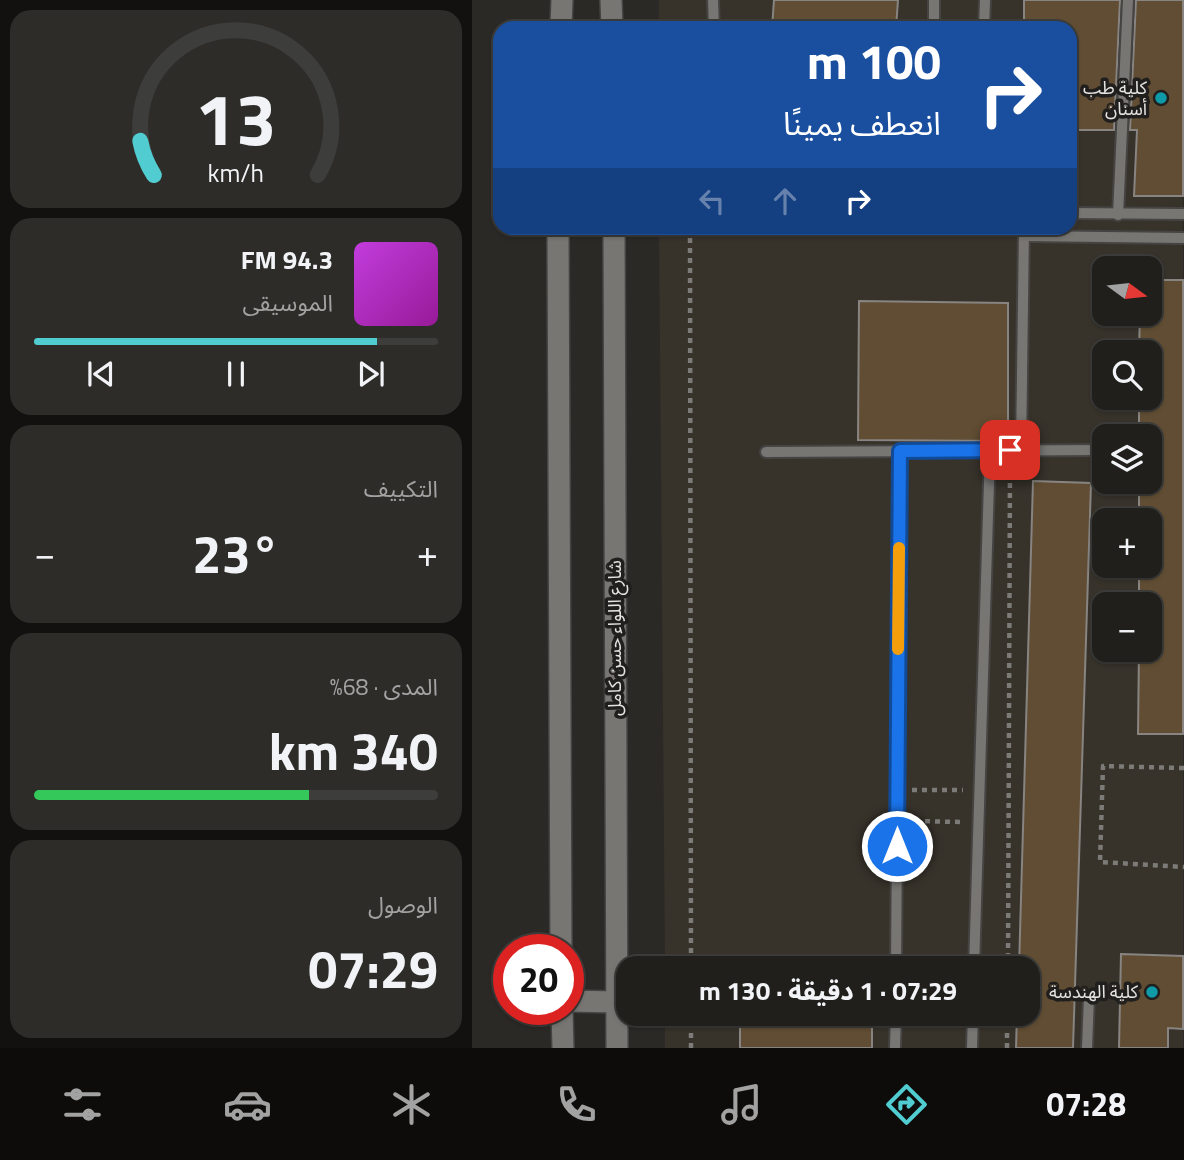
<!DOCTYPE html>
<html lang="ar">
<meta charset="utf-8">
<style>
:root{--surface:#201f1c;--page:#2d2c29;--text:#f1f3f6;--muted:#a2a2a3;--line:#3d3d3b;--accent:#51ccd1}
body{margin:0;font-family:"Titillium Web","Noto Sans Arabic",sans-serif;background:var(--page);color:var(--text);direction:rtl;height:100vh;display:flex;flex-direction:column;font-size:26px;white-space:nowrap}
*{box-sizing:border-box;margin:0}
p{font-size:23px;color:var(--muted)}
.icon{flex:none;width:38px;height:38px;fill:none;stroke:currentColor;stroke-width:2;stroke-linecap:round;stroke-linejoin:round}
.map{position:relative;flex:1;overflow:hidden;direction:ltr}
.panel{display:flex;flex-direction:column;gap:10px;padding:10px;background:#12110f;width:472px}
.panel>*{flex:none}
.guide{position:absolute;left:21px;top:21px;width:584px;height:214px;border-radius:21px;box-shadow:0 2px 5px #0004,0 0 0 2px var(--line);direction:rtl;background:#1a4fa0;color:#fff;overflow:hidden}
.needle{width:46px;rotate:105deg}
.controls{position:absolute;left:620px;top:256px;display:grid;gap:14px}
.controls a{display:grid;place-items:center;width:70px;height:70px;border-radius:14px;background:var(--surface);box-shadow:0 2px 5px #0004,0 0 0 2px var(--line);font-size:35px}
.speed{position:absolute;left:21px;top:934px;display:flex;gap:14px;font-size:35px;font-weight:700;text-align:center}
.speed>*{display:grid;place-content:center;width:91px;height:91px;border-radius:50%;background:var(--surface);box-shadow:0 2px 5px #0004,0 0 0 2px var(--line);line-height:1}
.speed .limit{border:10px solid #d22;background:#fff;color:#111}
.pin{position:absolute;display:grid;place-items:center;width:60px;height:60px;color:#fff;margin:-30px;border-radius:14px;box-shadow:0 4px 10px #0006}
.me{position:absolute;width:77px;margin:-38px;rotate:0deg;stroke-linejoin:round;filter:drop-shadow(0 0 5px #0008)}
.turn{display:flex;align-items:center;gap:24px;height:147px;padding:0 21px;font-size:32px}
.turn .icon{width:91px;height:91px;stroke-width:2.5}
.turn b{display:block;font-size:49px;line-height:60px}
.lanes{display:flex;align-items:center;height:66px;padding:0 21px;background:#0003;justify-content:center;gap:35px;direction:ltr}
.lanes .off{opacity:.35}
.big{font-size:52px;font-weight:700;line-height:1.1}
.panel .card{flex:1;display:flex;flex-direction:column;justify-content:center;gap:10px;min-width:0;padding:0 24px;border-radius:21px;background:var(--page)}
.panel .dial{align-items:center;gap:0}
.dial svg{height:182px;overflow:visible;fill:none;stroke:var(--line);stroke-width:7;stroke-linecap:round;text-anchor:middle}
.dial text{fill:var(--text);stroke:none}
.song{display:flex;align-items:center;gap:21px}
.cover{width:84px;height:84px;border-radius:10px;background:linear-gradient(135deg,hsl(290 70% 55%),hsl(300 70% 35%))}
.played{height:7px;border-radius:4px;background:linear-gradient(90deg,var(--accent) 85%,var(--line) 85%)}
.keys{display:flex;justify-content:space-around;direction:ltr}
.heat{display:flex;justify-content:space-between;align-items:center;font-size:38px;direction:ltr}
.charge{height:10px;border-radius:5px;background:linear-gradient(90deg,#34c759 68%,var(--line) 0)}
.trip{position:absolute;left:144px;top:956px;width:424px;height:70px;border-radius:21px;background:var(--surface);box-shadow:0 2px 5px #0004,0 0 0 2px var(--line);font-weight:700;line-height:70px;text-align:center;direction:rtl}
.dock{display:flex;height:112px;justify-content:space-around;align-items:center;background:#0d0c0b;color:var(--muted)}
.dock .icon{width:49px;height:49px}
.dock .active{color:var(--accent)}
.dock b{font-size:32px;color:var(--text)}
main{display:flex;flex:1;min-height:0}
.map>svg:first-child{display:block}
.built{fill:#37322a;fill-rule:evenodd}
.building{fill:#604d33;stroke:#878481;stroke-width:2}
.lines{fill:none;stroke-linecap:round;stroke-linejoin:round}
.lane-casing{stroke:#454442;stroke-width:14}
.secondary-casing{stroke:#454442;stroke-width:24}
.path{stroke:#7d7b78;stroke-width:4.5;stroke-dasharray:5 5;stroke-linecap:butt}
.lane{stroke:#787673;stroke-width:10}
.secondary{stroke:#787673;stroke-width:21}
.route-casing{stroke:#114b97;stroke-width:18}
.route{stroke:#1a73e8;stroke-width:12}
.slow{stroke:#f59e0b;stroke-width:12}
.culture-dot{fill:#0f9aa8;stroke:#211f1d;stroke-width:2.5}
.labels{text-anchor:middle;stroke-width:7;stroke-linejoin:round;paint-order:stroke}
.poi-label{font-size:18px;fill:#e5e4e2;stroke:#211f1d;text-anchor:end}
.street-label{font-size:18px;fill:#e5e4e2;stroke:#211f1d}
</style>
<main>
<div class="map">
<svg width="712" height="1048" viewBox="0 0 712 1048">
<rect width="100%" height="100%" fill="#2b2926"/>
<path class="built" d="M187,0H711V1048H193V1013H555V968H193L187,228H598V28H187ZM632,268H677V313H632ZM632,352H677V397H632ZM632,436H677V481H632ZM632,520H677V565H632ZM632,604H677V649H632Z"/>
<g class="building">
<polygon points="302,0 426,0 424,28 300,28"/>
<polygon points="552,0 648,0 642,130 598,130 598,28 552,28"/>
<polygon points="664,0 711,0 711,196 662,196 665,130 658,130"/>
<polygon points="677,280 711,280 711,734 666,734 667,649 677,649 677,604 667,604 667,565 677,565 677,520 667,520 667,481 677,481 677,436 667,436 667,397 677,397 677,352 667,352 668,313 677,313"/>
<polygon points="387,301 536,303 536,441 386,440"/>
<polygon points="561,481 619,483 601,1048 544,1048 545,1013 555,1013 555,968 547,968"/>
<polygon points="649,954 711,956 711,1029 696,1028 696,1048 647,1048"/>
<rect x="268" y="1013" width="132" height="35"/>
</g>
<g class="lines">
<g class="lane-casing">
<g id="lane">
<polyline points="241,0 242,28"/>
<polyline points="462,0 462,28"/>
<polyline points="512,28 513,0"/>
<polyline points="598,213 712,214"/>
<polyline points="646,215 656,0"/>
<polyline points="552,236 712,238"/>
<polyline points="549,450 552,228"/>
<polyline points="294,452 632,450"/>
<polyline points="424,968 428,451"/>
<polyline points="502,968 518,450"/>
<polyline points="423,1048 424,1013"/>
<polyline points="500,1048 501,1013"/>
<polyline points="615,1048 617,997"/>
</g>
</g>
<g class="secondary-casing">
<g id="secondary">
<polyline points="139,0 140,28"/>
<polyline points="89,28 90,0"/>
<polyline points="86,228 89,950"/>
<polyline points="142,228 145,1048"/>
<polyline points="96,1001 144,1002"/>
<polyline points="90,1010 91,1048"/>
</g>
</g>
<g class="path">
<polyline points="218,228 219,968"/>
<polyline points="712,768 631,766 628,862 712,867"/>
<polyline points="440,790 491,790"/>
<polyline points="443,821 490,822"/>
<polyline points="536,968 538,468"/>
<polyline points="219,1013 219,1048"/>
<polyline points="535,1048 535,1013"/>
</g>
<use href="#lane" class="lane"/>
<use href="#secondary" class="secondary"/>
</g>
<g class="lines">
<g class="route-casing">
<polyline id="route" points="425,846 428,451 538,450"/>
</g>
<use href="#route" class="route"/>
<polyline class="slow" points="426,649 427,548"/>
</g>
<g class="culture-dot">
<circle cx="689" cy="98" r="7"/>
<circle cx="680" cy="992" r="7"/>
</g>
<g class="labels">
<g class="poi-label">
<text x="675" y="94">كلية طب<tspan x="675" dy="21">أسنان</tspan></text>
<text x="666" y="998">كلية الهندسة</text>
</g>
<g class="street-label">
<text transform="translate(143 638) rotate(-90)" y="6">شارع اللواء حسن كامل</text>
</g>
</g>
</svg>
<div class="controls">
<a><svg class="needle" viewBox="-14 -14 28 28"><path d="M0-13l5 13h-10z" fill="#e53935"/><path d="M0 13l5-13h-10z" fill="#a2a2a3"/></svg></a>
<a><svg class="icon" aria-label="search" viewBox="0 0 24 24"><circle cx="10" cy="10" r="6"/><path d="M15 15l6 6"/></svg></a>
<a><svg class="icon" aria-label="layers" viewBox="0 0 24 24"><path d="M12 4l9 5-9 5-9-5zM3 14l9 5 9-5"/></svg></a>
<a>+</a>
<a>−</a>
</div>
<div class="speed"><div class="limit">20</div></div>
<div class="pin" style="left:538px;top:450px;background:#d93025"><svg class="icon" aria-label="arrive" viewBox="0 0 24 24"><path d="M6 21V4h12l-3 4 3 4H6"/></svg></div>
<svg class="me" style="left:425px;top:846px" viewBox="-20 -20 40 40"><circle r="17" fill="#1a73e8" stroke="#fff" stroke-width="3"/><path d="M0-11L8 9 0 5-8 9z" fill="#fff"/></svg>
<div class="trip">07:29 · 1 دقيقة · 130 m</div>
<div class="guide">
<div class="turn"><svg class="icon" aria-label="right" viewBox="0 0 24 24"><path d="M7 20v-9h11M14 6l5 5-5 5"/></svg><div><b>100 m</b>انعطف يمينًا</div></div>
<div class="lanes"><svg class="icon off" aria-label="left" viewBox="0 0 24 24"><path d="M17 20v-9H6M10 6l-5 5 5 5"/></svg><svg class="icon off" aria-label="ahead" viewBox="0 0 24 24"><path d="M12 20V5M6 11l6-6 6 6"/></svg><svg class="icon" aria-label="right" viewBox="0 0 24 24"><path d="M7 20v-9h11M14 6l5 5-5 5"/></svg></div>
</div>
</div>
<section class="panel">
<div class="card dial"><svg viewBox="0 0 100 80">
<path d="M14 69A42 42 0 1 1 86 69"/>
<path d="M14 69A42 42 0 0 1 8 54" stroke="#51ccd1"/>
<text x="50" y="56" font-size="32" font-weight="700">13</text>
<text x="50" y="72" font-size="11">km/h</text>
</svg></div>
<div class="card">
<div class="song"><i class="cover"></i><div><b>94.3 FM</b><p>الموسيقى</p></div></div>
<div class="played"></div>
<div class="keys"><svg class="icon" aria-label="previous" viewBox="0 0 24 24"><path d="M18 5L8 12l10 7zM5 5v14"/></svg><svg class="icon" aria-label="pause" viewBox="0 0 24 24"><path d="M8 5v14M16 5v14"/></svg><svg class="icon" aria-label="next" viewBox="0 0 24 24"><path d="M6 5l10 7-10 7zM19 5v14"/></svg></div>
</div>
<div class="card"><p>التكييف</p>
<div class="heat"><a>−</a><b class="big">23°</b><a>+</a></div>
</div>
<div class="card"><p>المدى · 68%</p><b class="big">340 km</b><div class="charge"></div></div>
<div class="card"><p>الوصول</p><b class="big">07:29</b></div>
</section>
</main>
<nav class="dock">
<b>07:28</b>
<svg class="icon active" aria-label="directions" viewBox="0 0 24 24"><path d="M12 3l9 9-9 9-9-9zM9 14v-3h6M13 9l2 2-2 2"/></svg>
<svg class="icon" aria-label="music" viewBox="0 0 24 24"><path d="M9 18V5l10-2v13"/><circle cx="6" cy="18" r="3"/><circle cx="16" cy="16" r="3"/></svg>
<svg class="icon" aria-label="phone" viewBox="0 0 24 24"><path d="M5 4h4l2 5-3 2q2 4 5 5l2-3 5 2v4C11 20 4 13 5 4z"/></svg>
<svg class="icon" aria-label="climate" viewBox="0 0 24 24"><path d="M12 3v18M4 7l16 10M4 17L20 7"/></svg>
<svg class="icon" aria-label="car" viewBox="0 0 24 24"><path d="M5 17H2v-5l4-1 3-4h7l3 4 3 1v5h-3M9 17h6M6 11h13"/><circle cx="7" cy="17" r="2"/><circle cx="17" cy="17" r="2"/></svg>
<svg class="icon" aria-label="filters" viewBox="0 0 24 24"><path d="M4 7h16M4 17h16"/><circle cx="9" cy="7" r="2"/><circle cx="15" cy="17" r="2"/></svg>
</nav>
